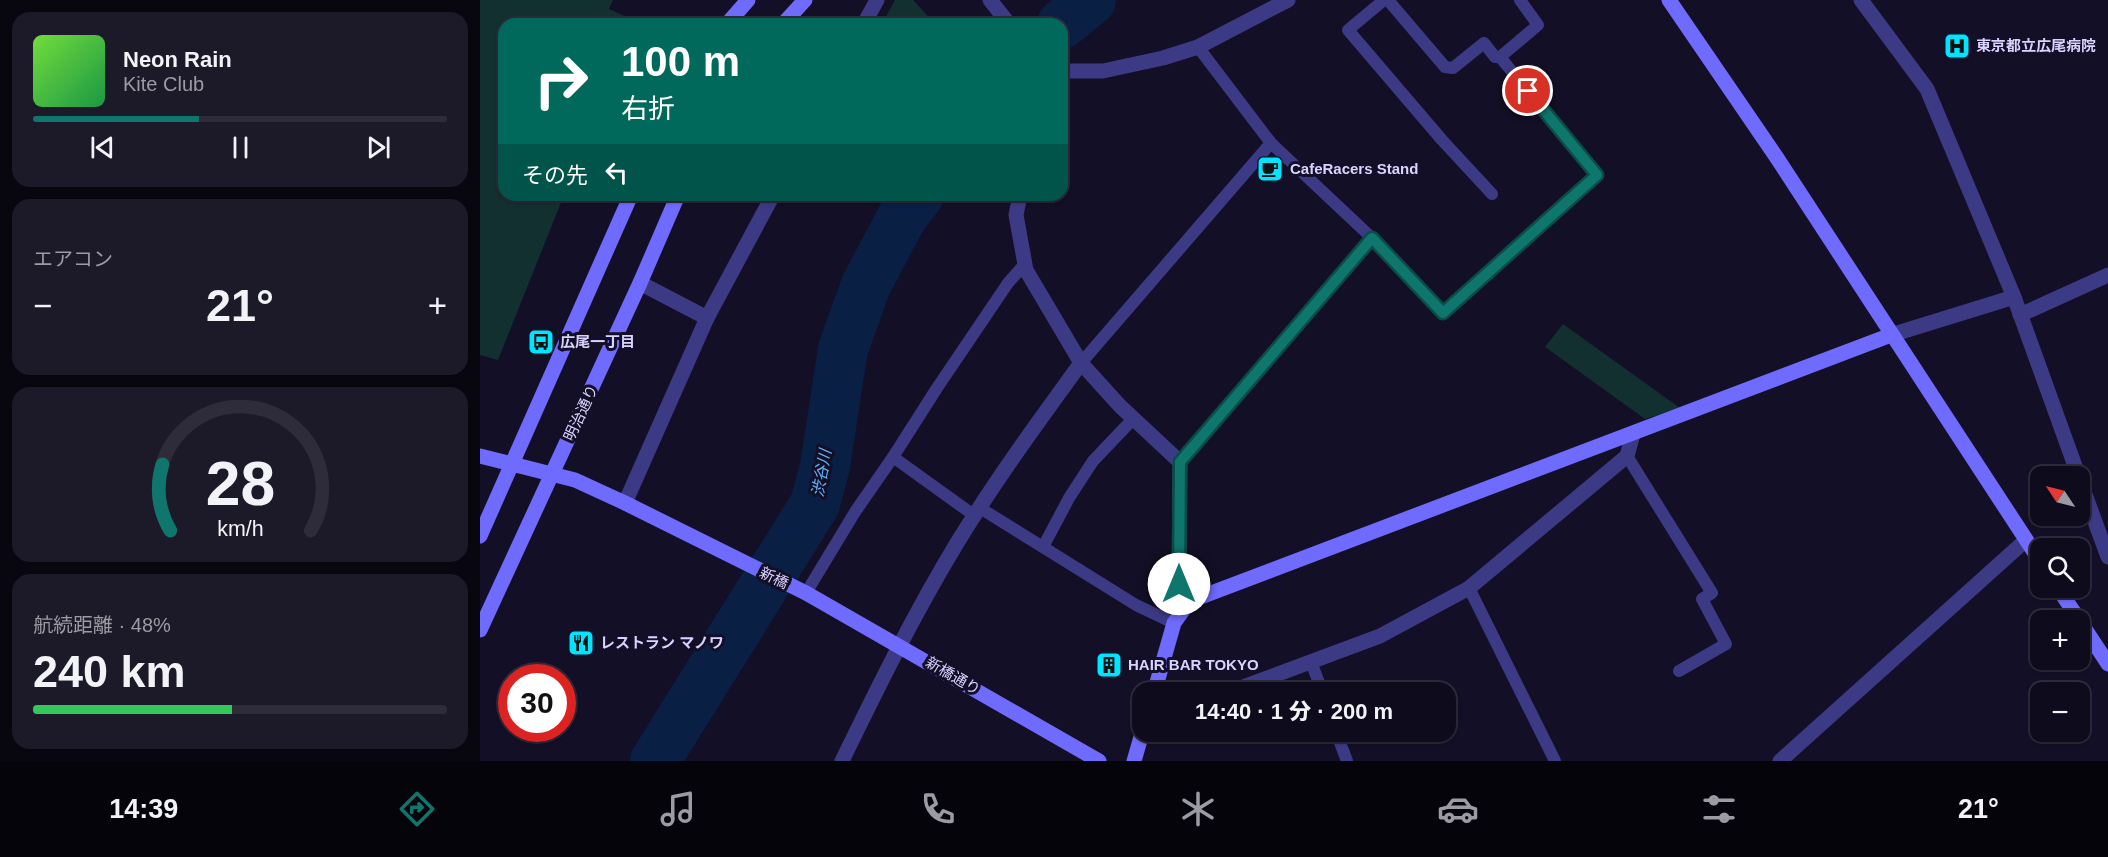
<!DOCTYPE html>
<html lang="ja">
<meta charset="utf-8">
<style>
:root{--surface:#0e0b1c;--page:#1c1929;--text:#f1f3f6;--muted:#9b9ba3;--line:#2e2b3b;--accent:#0f766e}
body{margin:0;font-family:Helvetica,"Noto Sans JP",sans-serif;background:var(--page);color:var(--text);height:100vh;display:flex;flex-direction:column;font-size:22px;white-space:nowrap}
*{box-sizing:border-box;margin:0}
p{font-size:20px;color:var(--muted)}
.icon{flex:none;width:33px;height:33px;fill:none;stroke:currentColor;stroke-width:2;stroke-linecap:round;stroke-linejoin:round}
.map{position:relative;flex:1;overflow:hidden}
.side{display:flex;flex-direction:column;gap:12px;padding:12px;background:#08060f;width:480px}
.side>*{flex:none}
.top-card{position:absolute;left:18px;top:18px;width:570px;height:183px;border-radius:18px;box-shadow:0 2px 4px #0004,0 0 0 2px var(--line);background:#00695c;color:#fff;overflow:hidden}
.needle{width:39px;rotate:305deg}
.controls{position:absolute;left:1550px;top:466px;display:grid;gap:12px}
.controls a{display:grid;place-items:center;width:60px;height:60px;border-radius:12px;background:var(--surface);box-shadow:0 2px 4px #0004,0 0 0 2px var(--line);font-size:30px}
.speed{position:absolute;left:18px;top:664px;display:flex;gap:12px;font-size:30px;font-weight:700;text-align:center}
.speed>*{display:grid;place-content:center;width:78px;height:78px;border-radius:50%;background:var(--surface);box-shadow:0 2px 4px #0004,0 0 0 2px var(--line);line-height:1}
.speed .limit{border:9px solid #d22;background:#fff;color:#111}
.pin{position:absolute;display:grid;place-items:center;width:51px;height:51px;color:#fff;margin:-26px;border:3px solid #fff;border-radius:50%;box-shadow:0 2px 6px #0007}
.me{position:absolute;width:66px;margin:-33px;rotate:0deg;stroke-linejoin:round;filter:drop-shadow(0 0 4px #0008)}
.turn{display:flex;align-items:center;gap:21px;height:126px;padding:0 24px;font-size:27px}
.turn .icon{width:78px;height:78px;stroke-width:2.5}
.turn b{display:block;font-size:42px;line-height:51px}
.then{display:flex;align-items:center;height:57px;padding:0 24px;background:#0003;gap:12px;font-size:22px}
.big{font-size:45px;font-weight:800;line-height:1.1}
.side .card{flex:1;display:flex;flex-direction:column;justify-content:center;gap:9px;min-width:0;padding:0 21px;border-radius:18px;background:var(--page)}
.side .dial{align-items:center;gap:0}
.dial svg{height:156px;overflow:visible;fill:none;stroke:var(--line);stroke-width:7;stroke-linecap:round;text-anchor:middle}
.dial text{fill:var(--text);stroke:none}
.song{display:flex;align-items:center;gap:18px}
.cover{width:72px;height:72px;border-radius:9px;background:linear-gradient(135deg,hsl(100 70% 55%),hsl(140 70% 35%))}
.played{height:6px;border-radius:3px;background:linear-gradient(90deg,var(--accent) 40%,var(--line) 40%)}
.keys{display:flex;justify-content:space-around;direction:ltr}
.heat{display:flex;justify-content:space-between;align-items:center;font-size:33px;direction:ltr}
.charge{height:9px;border-radius:4px;background:linear-gradient(90deg,#34c759 48%,var(--line) 0)}
.trip{position:absolute;left:652px;top:682px;width:324px;height:60px;border-radius:18px;background:var(--surface);box-shadow:0 2px 4px #0004,0 0 0 2px var(--line);font-weight:800;line-height:60px;text-align:center}
.tab-bar{display:flex;height:96px;justify-content:space-around;align-items:center;background:#06040b;color:var(--muted)}
.tab-bar .icon{width:42px;height:42px}
.tab-bar .current{color:var(--accent)}
.tab-bar b{font-size:27px;color:var(--text)}
main{display:flex;flex:1;min-height:0}
.map>svg:first-child{display:block}
.green{fill:#12302f}
.lines{fill:none;stroke-linecap:round;stroke-linejoin:round}
.river{stroke:#0a1f44;stroke-width:50}
.lane{stroke:#3d3a85;stroke-width:12}
.street{stroke:#3d3a85;stroke-width:15}
.secondary{stroke:#6f6bff;stroke-width:15}
.route-casing{stroke:#0a4d48;stroke-width:15}
.route{stroke:#0f766e;stroke-width:10}
.labels{text-anchor:middle;stroke-width:6;stroke-linejoin:round;paint-order:stroke}
.poi-label{font-size:15px;font-weight:bold;fill:#d9d4ff;stroke:#130f26;text-anchor:start}
.street-label{font-size:15px;fill:#d9d4ff;stroke:#130f26}
.water-label{font-size:16px;font-style:italic;fill:#62b6ff;stroke:#130f26}
</style>
<main>
<section class="side">
<div class="card">
<div class="song"><i class="cover"></i><div><b>Neon Rain</b><p>Kite Club</p></div></div>
<div class="played"></div>
<div class="keys"><svg class="icon" aria-label="previous" viewBox="0 0 24 24"><path d="M18 5L8 12l10 7zM5 5v14"/></svg><svg class="icon" aria-label="pause" viewBox="0 0 24 24"><path d="M8 5v14M16 5v14"/></svg><svg class="icon" aria-label="next" viewBox="0 0 24 24"><path d="M6 5l10 7-10 7zM19 5v14"/></svg></div>
</div>
<div class="card"><p>エアコン</p>
<div class="heat"><a>−</a><b class="big">21°</b><a>+</a></div>
</div>
<div class="card dial"><svg viewBox="0 0 100 80">
<path d="M14 69A42 42 0 1 1 86 69"/>
<path d="M14 69A42 42 0 0 1 10 35" stroke="#0f766e"/>
<text x="50" y="56" font-size="32" font-weight="700">28</text>
<text x="50" y="72" font-size="11">km/h</text>
</svg></div>
<div class="card"><p>航続距離 · 48%</p><b class="big">240 km</b><div class="charge"></div></div>
</section>
<div class="map">
<svg width="1628" height="761" viewBox="0 0 1628 761">
<rect width="100%" height="100%" fill="#130f26"/>
<g class="green">
<polygon points="0,0 133,0 129,9 149,18 146,24 24,24 24,195 84,195 18,360 0,355"/>
<polygon points="415,0 433,0 455,24 402,24"/>
<polygon points="1083,324 1200,408 1165,419 1065,347"/>
</g>
<g class="lines">
<g class="river">
<polyline points="582,24 611,0"/>
<polyline points="175,761 335,504 345,466 363,349 386,285 422,217 439,195"/>
</g>
<g class="lane">
<polyline points="904,0 868,30 962,140 1012,194"/>
<polyline points="908,0 965,67 973,68 1004,43 1015,57 1020,57"/>
<polyline points="892,238 963,313 1117,175 1020,57 1058,25 1040,0"/>
<polyline points="601,363 791,143"/>
<polyline points="1147,456 1232,593 1222,599 1246,644 1199,671"/>
<polyline points="413,457 495,516"/>
<polyline points="700,462 892,238 791,143 718,47"/>
<polyline points="500,508 656,605 694,623"/>
<polyline points="563,547 589,498 613,461 653,419"/>
<polyline points="989,588 1075,761"/>
<polyline points="326,593 375,512 413,457 457,388 528,283 545,264"/>
<polyline points="831,662 843,693"/>
<polyline points="856,732 867,761"/>
</g>
<g class="street">
<polyline points="510,0 529,24"/>
<polyline points="1381,0 1447,89 1534,297 1599,477"/>
<polyline points="384,24 397,0"/>
<polyline points="582,74 587,71 623,71 683,58 718,47 808,0"/>
<polyline points="540,195 536,215 546,270 601,363 640,406 700,462 699,584 706,606"/>
<polyline points="160,283 227,318"/>
<polyline points="1540,315 1628,275"/>
<polyline points="1411,335 1534,297"/>
<polyline points="1599,478 1628,557"/>
<polyline points="145,503 227,318 293,195"/>
<polyline points="711,693 755,690 900,636 989,588 1147,456 1153,434"/>
<path d="M362,761C398,687 434,614 477,543C515,481 558,422 601,363"/>
<polyline points="1300,761 1546,540"/>
</g>
<g class="secondary">
<polyline points="1189,0 1297,158 1560,561"/>
<polyline points="247,24 268,0"/>
<polyline points="303,24 325,0"/>
<polyline points="0,456 95,480 145,503 326,593 619,761"/>
<polyline points="0,536 151,195"/>
<polyline points="1578,588 1628,664"/>
<polyline points="0,630 160,283 198,195"/>
<polyline points="674,693 694,623 706,606 718,598 1411,335"/>
<polyline points="654,761 663,730"/>
</g>
</g>
<g class="lines">
<g class="route-casing">
<polyline id="route" points="699,584 700,462 892,238 963,313 1117,175 1048,91"/>
</g>
<use href="#route" class="route"/>
</g>
<defs>
<g id="hospital-square" transform="scale(1.35)"><rect x="-9" y="-9" width="18" height="18" rx="4" fill="#00e5ff" stroke="#130f26"/><path d="M-5-5h3v3.5h4V-5h3V5h-3V1.5h-4V5h-3Z" fill="#111"/></g>
<g id="cafe-square" transform="scale(1.35)"><rect x="-9" y="-9" width="18" height="18" rx="4" fill="#00e5ff" stroke="#130f26"/><path d="M-5.5-4.5H6V0H3Q3 3.5 0 3.5H-2.5Q-5.5 3.5-5.5 0ZM3-3.2v2h1.7v-2ZM-6 4.5H4V6H-6Z" fill="#111"/></g>
<g id="bus-square" transform="scale(1.35)"><rect x="-9" y="-9" width="18" height="18" rx="4" fill="#00e5ff" stroke="#130f26"/><path d="M-5-6H5V4H4V6H2V4H-2V6H-4V4H-5ZM-3.5-4V0h7V-4ZM-3.5 1.2v1.5H-2V1.2ZM2 1.2v1.5H3.5V1.2Z" fill="#111"/></g>
<g id="restaurant-square" transform="scale(1.35)"><rect x="-9" y="-9" width="18" height="18" rx="4" fill="#00e5ff" stroke="#130f26"/><path d="M-5-6h1v4h1v-4h1v4h1v-4h1v5L-1.5 .5V6h-2V.5L-5-1ZM5-6V6H3V1.5H1.5Q1.5-4 5-6Z" fill="#111"/></g>
<g id="building-square" transform="scale(1.35)"><rect x="-9" y="-9" width="18" height="18" rx="4" fill="#00e5ff" stroke="#130f26"/><path d="M-4-6H4V6H1V3H-1V6H-4ZM-2.5-4.3h1.7v1.8h-1.7ZM.8-4.3h1.7v1.8H.8ZM-2.5-1h1.7V.8h-1.7ZM.8-1h1.7V.8H.8Z" fill="#111"/></g>
</defs>
<g fill-rule="evenodd">
<use href="#hospital-square" x="1477" y="46"/>
<use href="#cafe-square" x="790" y="169"/>
<use href="#bus-square" x="61" y="342"/>
<use href="#restaurant-square" x="101" y="643"/>
<use href="#building-square" x="629" y="665"/>
</g>
<g class="labels">
<g class="poi-label">
<text x="1496" y="51">東京都立広尾病院</text>
<text x="810" y="174">CafeRacers Stand</text>
<text x="80" y="347">広尾一丁目</text>
<text x="120" y="648">レストラン マノワ</text>
<text x="648" y="670">HAIR BAR TOKYO</text>
</g>
<g class="street-label">
<text transform="translate(101 413) rotate(-65)" y="5">明治通り</text>
<text transform="translate(294 578) rotate(26)" y="5">新橋</text>
<text transform="translate(473 676) rotate(30)" y="5">新橋通り</text>
</g>
<g class="water-label">
<text transform="translate(341 473) rotate(-80)" y="6">渋谷川</text>
</g>
</g>
</svg>
<div class="controls">
<a><svg class="needle" viewBox="-14 -14 28 28"><path d="M0-13l5 13h-10z" fill="#e53935"/><path d="M0 13l5-13h-10z" fill="#9b9ba3"/></svg></a>
<a><svg class="icon" aria-label="search" viewBox="0 0 24 24"><circle cx="10" cy="10" r="6"/><path d="M15 15l6 6"/></svg></a>
<a>+</a>
<a>−</a>
</div>
<div class="speed"><div class="limit">30</div></div>
<div class="pin" style="left:1048px;top:91px;background:#d93025"><svg class="icon" aria-label="arrive" viewBox="0 0 24 24"><path d="M6 21V4h12l-3 4 3 4H6"/></svg></div>
<svg class="me" style="left:699px;top:584px" viewBox="-20 -20 40 40"><circle r="19" fill="#fff"/><path d="M0-13L10 11 0 6-10 11z" fill="#0f766e"/></svg>
<div class="trip">14:40 · 1 分 · 200 m</div>
<div class="top-card">
<div class="turn"><svg class="icon" aria-label="right" viewBox="0 0 24 24"><path d="M7 20v-9h11M14 6l5 5-5 5"/></svg><div><b>100 m</b>右折</div></div>
<div class="then">その先<svg class="icon" aria-label="left" viewBox="0 0 24 24"><path d="M17 20v-9H6M10 6l-5 5 5 5"/></svg></div>
</div>
</div>
</main>
<nav class="tab-bar">
<b>14:39</b>
<svg class="icon current" aria-label="directions" viewBox="0 0 24 24"><path d="M12 3l9 9-9 9-9-9zM9 14v-3h6M13 9l2 2-2 2"/></svg>
<svg class="icon" aria-label="music" viewBox="0 0 24 24"><path d="M9 18V5l10-2v13"/><circle cx="6" cy="18" r="3"/><circle cx="16" cy="16" r="3"/></svg>
<svg class="icon" aria-label="phone" viewBox="0 0 24 24"><path d="M5 4h4l2 5-3 2q2 4 5 5l2-3 5 2v4C11 20 4 13 5 4z"/></svg>
<svg class="icon" aria-label="climate" viewBox="0 0 24 24"><path d="M12 3v18M4 7l16 10M4 17L20 7"/></svg>
<svg class="icon" aria-label="car" viewBox="0 0 24 24"><path d="M5 17H2v-5l4-1 3-4h7l3 4 3 1v5h-3M9 17h6M6 11h13"/><circle cx="7" cy="17" r="2"/><circle cx="17" cy="17" r="2"/></svg>
<svg class="icon" aria-label="filters" viewBox="0 0 24 24"><path d="M4 7h16M4 17h16"/><circle cx="9" cy="7" r="2"/><circle cx="15" cy="17" r="2"/></svg>
<b>21°</b>
</nav>
